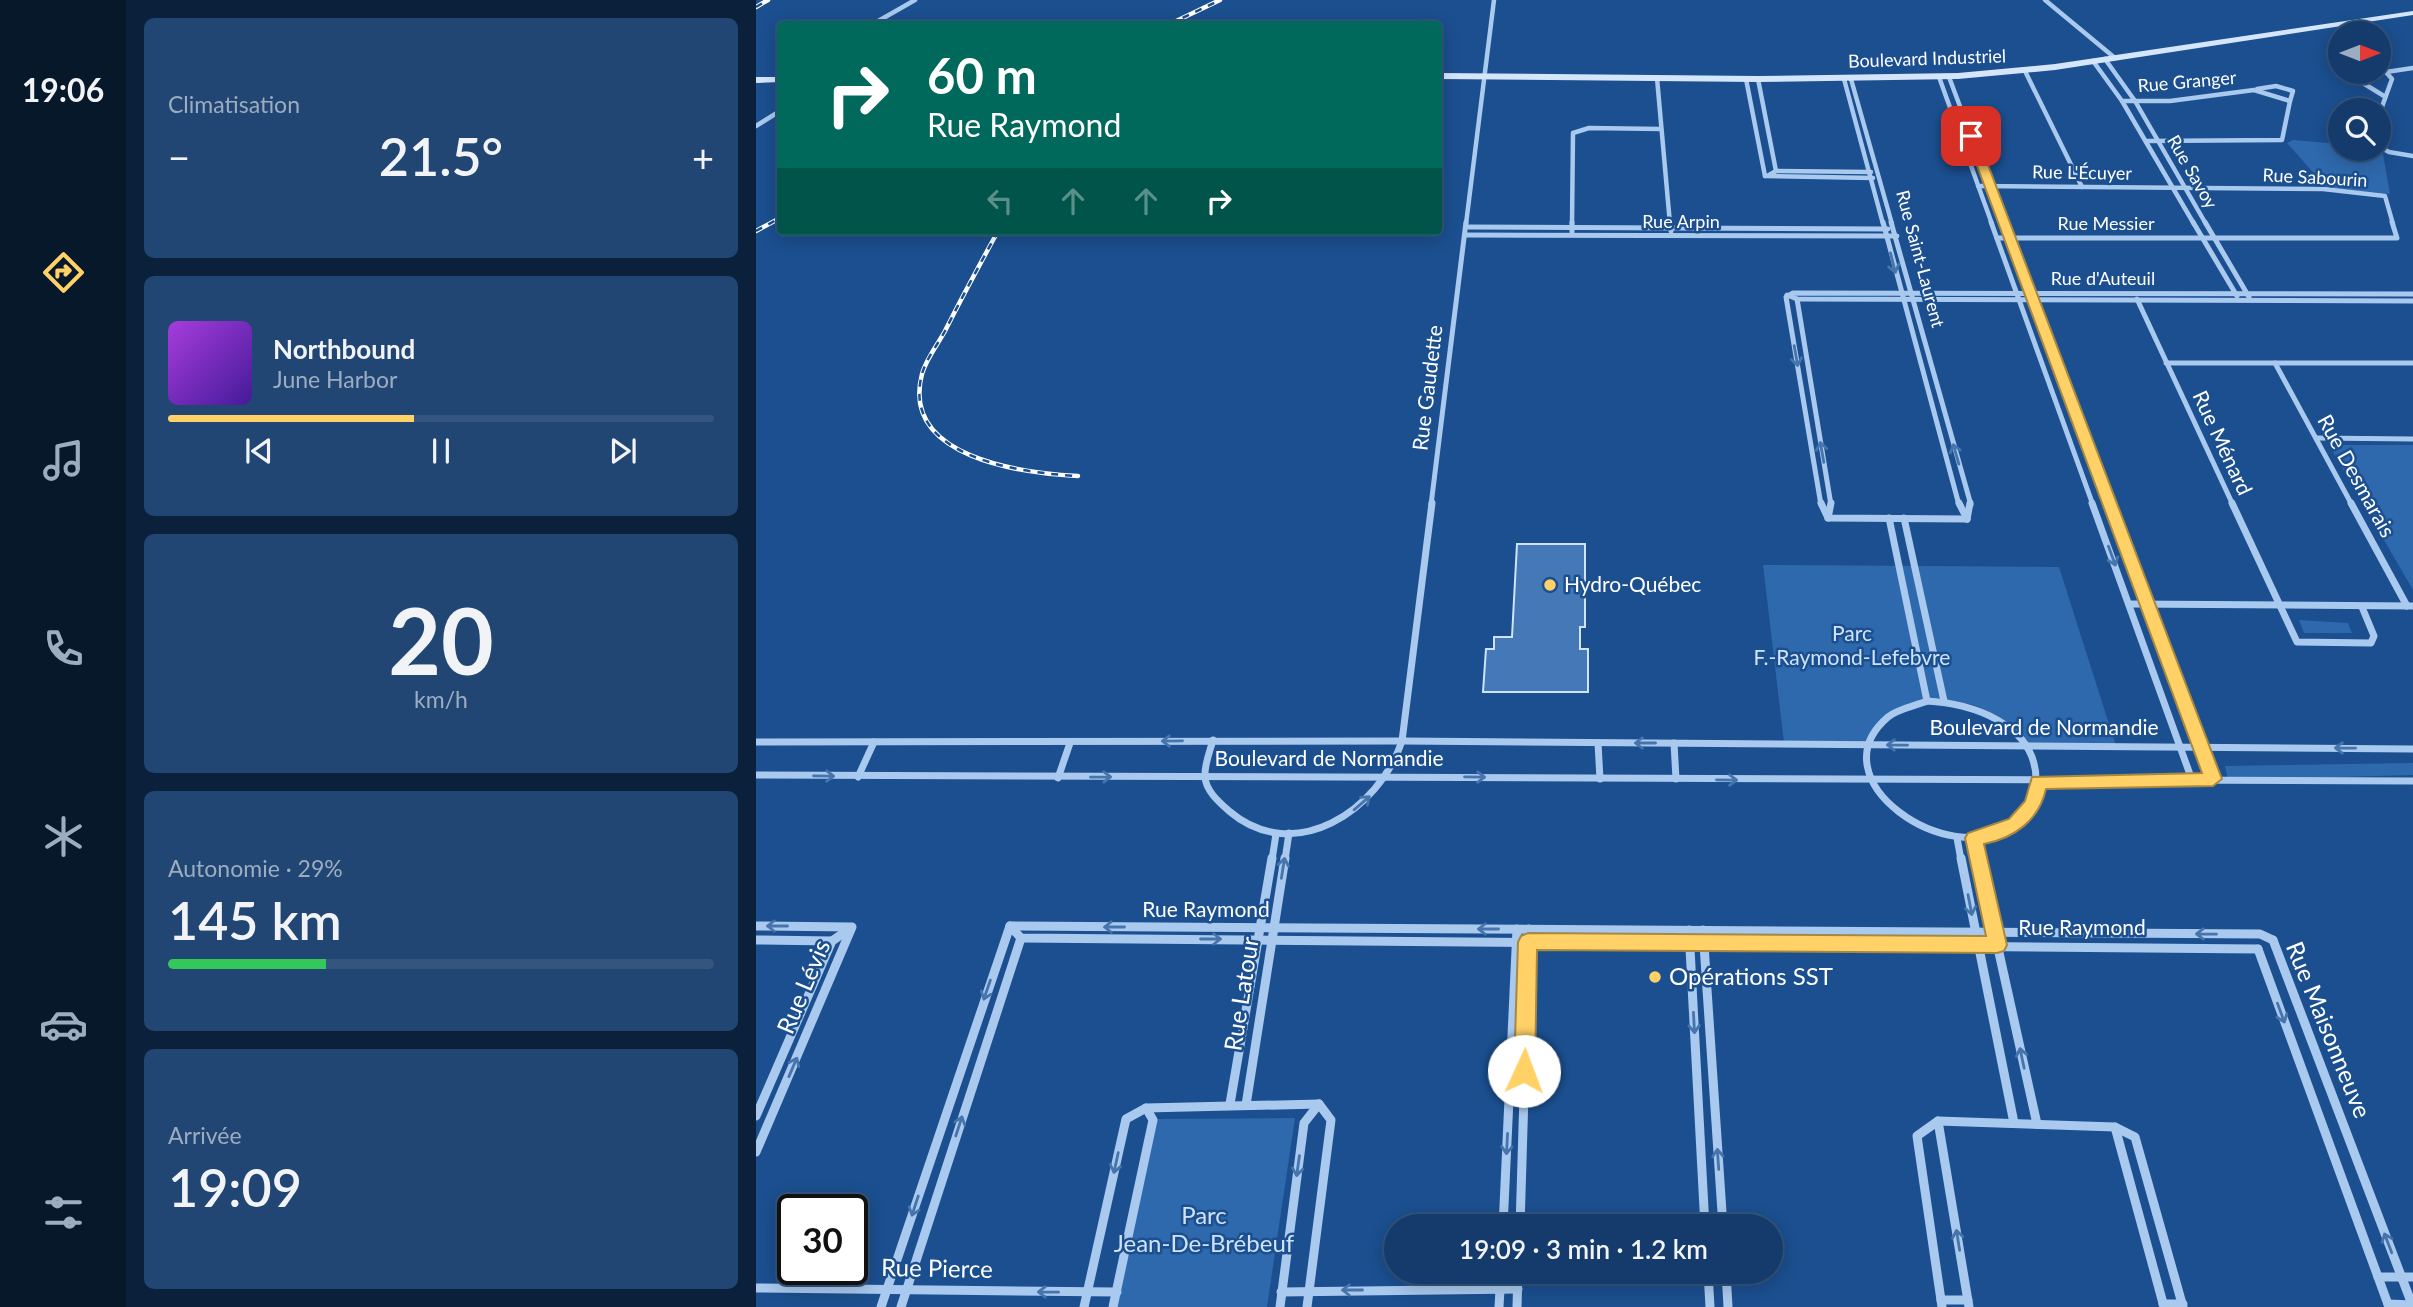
<!DOCTYPE html>
<html lang="fr">
<meta charset="utf-8">
<style>
:root{--surface:#143b6b;--page:#214673;--text:#f1f3f6;--muted:#9dadc1;--line:#33557e;--accent:#ffd166}
body{margin:0;font-family:Lato,sans-serif;background:var(--page);color:var(--text);height:100vh;display:flex;flex-direction:column;font-size:26px;white-space:nowrap}
*{box-sizing:border-box;margin:0}
p{font-size:23px;color:var(--muted)}
.icon{flex:none;width:38px;height:38px;fill:none;stroke:currentColor;stroke-width:2;stroke-linecap:round;stroke-linejoin:round}
.map{position:relative;flex:1;overflow:hidden}
.side{display:flex;flex-direction:column;gap:18px;padding:18px;background:#0b203b;width:630px}
.side>*{flex:none}
.top-card{position:absolute;left:21px;top:21px;width:665px;height:214px;border-radius:7px;box-shadow:0 4px 18px #0003,0 0 0 2px var(--line);background:#00695c;color:#fff;overflow:hidden}
.needle{width:46px;rotate:90deg}
.tools{position:absolute;left:1572px;top:21px;display:grid;gap:14px}
.tools a{display:grid;place-items:center;width:63px;height:63px;border-radius:50%;background:var(--surface);box-shadow:0 4px 18px #0003,0 0 0 2px var(--line);font-size:35px}
.speed{position:absolute;left:21px;top:1194px;display:flex;gap:14px;font-size:35px;font-weight:700;text-align:center}
.speed>*{display:grid;place-content:center;width:91px;height:91px;border-radius:50%;background:var(--surface);box-shadow:0 4px 18px #0003,0 0 0 2px var(--line);line-height:1}
.speed .limit{border:4px solid #111;border-radius:10px;background:#fff;color:#111}
.pin{position:absolute;display:grid;place-items:center;width:60px;height:60px;color:#fff;margin:-30px;border-radius:14px;box-shadow:0 4px 10px #0006}
.me{position:absolute;width:77px;margin:-38px;rotate:2deg;stroke-linejoin:round;filter:drop-shadow(0 0 5px #0008)}
.turn{display:flex;align-items:center;gap:24px;height:147px;padding:0 35px;font-size:32px}
.turn .icon{width:91px;height:91px;stroke-width:2.5}
.turn b{display:block;font-size:49px;line-height:60px}
.lanes{display:flex;align-items:center;height:66px;padding:0 35px;background:#0003;justify-content:center;gap:35px;direction:ltr}
.lanes .off{opacity:.35}
.big{font-size:52px;font-weight:600;line-height:1.1}
.side .widget{flex:1;display:flex;flex-direction:column;justify-content:center;gap:10px;min-width:0;padding:0 24px;border-radius:10px;background:var(--page)}
.side .dial{align-items:center;gap:0}
.dial b{font-size:91px;line-height:1}
.song{display:flex;align-items:center;gap:21px}
.cover{width:84px;height:84px;border-radius:10px;background:linear-gradient(135deg,hsl(280 70% 55%),hsl(260 70% 35%))}
.played{height:7px;border-radius:4px;background:linear-gradient(90deg,var(--accent) 45%,var(--line) 45%)}
.keys{display:flex;justify-content:space-around;direction:ltr}
.heat{display:flex;justify-content:space-between;align-items:center;font-size:38px;direction:ltr}
.charge{height:10px;border-radius:5px;background:linear-gradient(90deg,#34c759 29%,var(--line) 0)}
.trip{position:absolute;left:628px;top:1214px;width:399px;height:70px;border-radius:35px;background:var(--surface);box-shadow:0 4px 18px #0003,0 0 0 2px var(--line);font-weight:600;line-height:70px;text-align:center}
main{display:flex;flex:1;min-height:0}
.tab-bar{display:flex;flex-direction:column;width:126px;justify-content:space-around;align-items:center;background:#08182b;color:var(--muted)}
.tab-bar .icon{width:49px;height:49px}
.tab-bar .selected{color:var(--accent)}
.tab-bar b{font-size:32px;color:var(--text)}
.map>svg:first-child{display:block}
.green{fill:#2e69ad}
.building{fill:#4478b7;stroke:#cfe3fa;stroke-width:2}
.lines{fill:none;stroke-linecap:round;stroke-linejoin:round}
.street-far3{stroke:#a9c9ee;stroke-width:4.5}
.street-far2{stroke:#a9c9ee;stroke-width:5}
.street-far1{stroke:#a9c9ee;stroke-width:7}
.street{stroke:#a9c9ee;stroke-width:9}
.secondary{fill:#d6e6fa;fill-rule:evenodd}
.rail-casing{stroke:#fff;stroke-width:4.5}
.rail{stroke:#1b4f8f;stroke-width:2.5;stroke-dasharray:7;stroke-linecap:butt}
.oneway{stroke:#4674ac}
.route{fill:#ffd166;stroke:#a68842;stroke-width:2}
.poi-dot{fill:#ffd166;stroke:#1b4f8f;stroke-width:2.5}
.labels{text-anchor:middle;stroke-width:5;stroke-linejoin:round;paint-order:stroke}
.far-street-label{font-size:18px;fill:#fff;stroke:#1b4f8f}
.street-label{font-size:21px;fill:#fff;stroke:#1b4f8f}
.poi-label{font-size:21px;fill:#fff;stroke:#1b4f8f;text-anchor:start}
.park-label{font-size:21px;fill:#cfe3fa;stroke:#1b4f8f}
.near-poi-label{font-size:24px;fill:#fff;stroke:#1b4f8f;text-anchor:start}
.near-street-label{font-size:24px;fill:#fff;stroke:#1b4f8f}
.near-park-label{font-size:24px;fill:#cfe3fa;stroke:#1b4f8f}
</style>
<main>
<nav class="tab-bar">
<b>19:06</b>
<svg class="icon selected" aria-label="directions" viewBox="0 0 24 24"><path d="M12 3l9 9-9 9-9-9zM9 14v-3h6M13 9l2 2-2 2"/></svg>
<svg class="icon" aria-label="music" viewBox="0 0 24 24"><path d="M9 18V5l10-2v13"/><circle cx="6" cy="18" r="3"/><circle cx="16" cy="16" r="3"/></svg>
<svg class="icon" aria-label="phone" viewBox="0 0 24 24"><path d="M5 4h4l2 5-3 2q2 4 5 5l2-3 5 2v4C11 20 4 13 5 4z"/></svg>
<svg class="icon" aria-label="climate" viewBox="0 0 24 24"><path d="M12 3v18M4 7l16 10M4 17L20 7"/></svg>
<svg class="icon" aria-label="car" viewBox="0 0 24 24"><path d="M5 17H2v-5l4-1 3-4h7l3 4 3 1v5h-3M9 17h6M6 11h13"/><circle cx="7" cy="17" r="2"/><circle cx="17" cy="17" r="2"/></svg>
<svg class="icon" aria-label="filters" viewBox="0 0 24 24"><path d="M4 7h16M4 17h16"/><circle cx="9" cy="7" r="2"/><circle cx="15" cy="17" r="2"/></svg>
</nav>
<section class="side">
<div class="widget"><p>Climatisation</p>
<div class="heat"><a>−</a><b class="big">21.5°</b><a>+</a></div>
</div>
<div class="widget">
<div class="song"><i class="cover"></i><div><b>Northbound</b><p>June Harbor</p></div></div>
<div class="played"></div>
<div class="keys"><svg class="icon" aria-label="previous" viewBox="0 0 24 24"><path d="M18 5L8 12l10 7zM5 5v14"/></svg><svg class="icon" aria-label="pause" viewBox="0 0 24 24"><path d="M8 5v14M16 5v14"/></svg><svg class="icon" aria-label="next" viewBox="0 0 24 24"><path d="M6 5l10 7-10 7zM19 5v14"/></svg></div>
</div>
<div class="widget dial"><b>20</b><p>km/h</p></div>
<div class="widget"><p>Autonomie · 29%</p><b class="big">145 km</b><div class="charge"></div></div>
<div class="widget"><p>Arrivée</p><b class="big">19:09</b></div>
</section>
<div class="map">
<svg width="1657" height="1307" viewBox="0 0 1657 1307">
<rect width="100%" height="100%" fill="#1b4f8f"/>
<g class="green">
<polygon points="1537,140 1584,144 1584,149 1622,149 1627,154 1634,194 1571,188 1531,143"/>
<polygon points="1573,445 1657,445 1657,590"/>
<polygon points="1007,565 1303,567 1360,746 1273,747 1247,719 1218,705 1181,698 1126,721 1112,743 1028,743"/>
<polygon points="1543,620 1592,623 1596,633 1548,633"/>
<polygon points="1657,763 1657,775 1472,780 1469,766"/>
<polygon points="539,1118 511,1307 356,1307 397,1119"/>
</g>
<polygon class="building" points="761,544 829,544 829,627 824,627 824,649 832,649 832,692 727,692 730,649 738,649 738,637 756,637"/>
<g class="lines">
<g class="street-far3">
<polyline points="1289,0 1359,58"/>
<polyline points="117,24 159,0"/>
<polyline points="1349,59 1379,101 1450,224"/>
<polyline points="1337,61 1366,101 1438,224"/>
<polyline points="1269,71 1326,187"/>
<polyline points="1183,77 1236,224"/>
<polyline points="1193,77 1248,224"/>
<polyline points="901,78 914,224"/>
<polyline points="990,79 1009,176"/>
<polyline points="1002,79 1020,171"/>
<polyline points="1088,79 1127,224"/>
<polyline points="1095,79 1136,224"/>
<polyline points="1501,89 1520,86 1537,91 1534,101"/>
<polyline points="1628,96 1597,77 1630,72"/>
<polyline points="1366,101 1414,101 1498,90 1534,101 1526,140 1390,141"/>
<polyline points="1622,118 1636,79 1630,72 1657,68"/>
<polyline points="0,126 24,111"/>
<polyline points="1622,146 1633,152 1657,156"/>
<polyline points="1013,175 1020,171 1115,172"/>
<polyline points="1009,176 1117,178"/>
<polyline points="1222,186 1567,189 1629,196 1637,224"/>
<polyline points="710,224 738,0"/>
<polyline points="816,224 817,133 833,128 905,129"/>
</g>
<g class="street-far2">
<polyline points="914,222 915,231"/>
<polyline points="1127,222 1203,505"/>
<polyline points="1135,222 1215,505"/>
<polyline points="1235,222 1337,505"/>
<polyline points="1247,222 1354,505"/>
<polyline points="1437,222 1481,296"/>
<polyline points="1449,222 1493,297"/>
<polyline points="710,227 1132,229"/>
<polyline points="816,232 816,222"/>
<polyline points="709,235 1141,236"/>
<polyline points="1241,238 1641,238 1636,222"/>
<polyline points="1031,295 1041,299 1657,301"/>
<polyline points="1041,299 1075,505"/>
<polyline points="1381,299 1477,505"/>
<polyline points="1410,363 1657,363"/>
<polyline points="1519,363 1596,505"/>
<polyline points="1560,438 1657,439"/>
<polyline points="675,505 710,222"/>
<polyline points="1065,505 1030,297 1037,293 1657,294"/>
</g>
<g class="street-far1">
<polyline points="1065,503 1072,518 1211,519"/>
<polyline points="1203,503 1211,519"/>
<polyline points="1336,503 1436,780"/>
<polyline points="1353,503 1457,779"/>
<polyline points="1476,503 1541,642 1615,643 1618,636 1606,607"/>
<polyline points="1595,503 1651,606"/>
<polyline points="1072,518 1075,503"/>
<polyline points="1133,518 1171,701"/>
<polyline points="1148,518 1188,701"/>
<polyline points="1211,519 1214,503"/>
<polyline points="1373,604 1657,606"/>
<path d="M1171,701C1216,703 1281,725 1280,781C1279,800 1271,814 1256,825C1194,871 1058,780 1132,717C1141,709 1159,706 1171,701Z"/>
<path d="M457,740C454,751 448,765 449,777C450,791 463,802 473,811C539,867 623,810 646,741L676,503"/>
<polyline points="0,742 646,741 1657,749"/>
<polyline points="842,743 844,779"/>
<polyline points="918,743 920,779"/>
<polyline points="0,775 1657,781"/>
<polyline points="102,777 118,742"/>
<polyline points="302,778 314,743"/>
<polyline points="1201,838 1205,860"/>
<polyline points="1218,838 1223,860"/>
<polyline points="516,860 520,834"/>
<polyline points="529,860 533,833"/>
</g>
<g class="street">
<polyline points="1205,858 1258,1123"/>
<polyline points="1222,858 1281,1124"/>
<polyline points="0,926 96,927 0,1152"/>
<polyline points="254,926 1504,934 1517,940"/>
<polyline points="254,926 265,938 1502,949"/>
<polyline points="933,930 949,1227"/>
<polyline points="947,930 967,1227"/>
<polyline points="0,940 76,941 0,1116"/>
<polyline points="1517,940 1657,1307"/>
<polyline points="76,941 95,928"/>
<polyline points="1502,949 1633,1307"/>
<polyline points="474,1104 516,858"/>
<polyline points="490,1105 529,858"/>
<polyline points="1182,1121 1213,1307"/>
<polyline points="1359,1127 1408,1307"/>
<polyline points="747,1227 761,929"/>
<polyline points="764,1227 773,929"/>
<polyline points="952,1272 954,1307"/>
<polyline points="970,1272 972,1307"/>
<polyline points="1622,1277 1657,1277"/>
<polyline points="0,1288 361,1292"/>
<polyline points="525,1292 762,1289"/>
<polyline points="1185,1300 1212,1300"/>
<polyline points="1407,1304 1427,1304"/>
<polyline points="1632,1304 1657,1305"/>
<polyline points="125,1307 254,926"/>
<polyline points="145,1307 265,938"/>
<polyline points="328,1307 370,1119 390,1108 563,1104"/>
<polyline points="357,1307 397,1120 390,1108"/>
<polyline points="524,1307 548,1123 563,1104"/>
<polyline points="551,1307 575,1120 563,1104"/>
<polyline points="743,1307 745,1272"/>
<polyline points="761,1307 762,1272"/>
<polyline points="1186,1307 1161,1136 1182,1121 1359,1127 1379,1137 1427,1307"/>
</g>
<g class="secondary">
<polygon points="1657,11 1657,15 1299,70 1202,79 1002,82 682,79 682,73 1002,76 1202,73 1299,64"/>
<polygon points="0,77 24,77 24,82 0,83"/>
</g>
<g class="rail-casing">
<g id="rail">
<polyline points="0,7 12,0"/>
<polyline points="414,24 464,0"/>
<polyline points="0,231 24,218"/>
<path d="M242,231C224,264 206,297 189,331C182,344 170,359 166,374C144,458 266,473 322,476"/>
</g>
</g>
<use href="#rail" class="rail"/>
</g>
<defs><path id="oneway-shaft" d="M-6 0H5M1.5-3L5.5 0L1.5 3" fill="none" stroke-width="1.6" stroke-linecap="round" stroke-linejoin="round" transform="scale(1.75)"/></defs>
<g class="oneway">
<use href="#oneway-shaft" transform="translate(1137 263) rotate(76)"/>
<use href="#oneway-shaft" transform="translate(1040 356) rotate(80)"/>
<use href="#oneway-shaft" transform="translate(1066 452) rotate(-100)"/>
<use href="#oneway-shaft" transform="translate(1200 454) rotate(-106)"/>
<use href="#oneway-shaft" transform="translate(1356 556) rotate(70)"/>
<use href="#oneway-shaft" transform="translate(416 741) rotate(179)"/>
<use href="#oneway-shaft" transform="translate(889 743) rotate(-180)"/>
<use href="#oneway-shaft" transform="translate(1141 745) rotate(-179)"/>
<use href="#oneway-shaft" transform="translate(1589 748) rotate(-179)"/>
<use href="#oneway-shaft" transform="translate(68 776) rotate(1)"/>
<use href="#oneway-shaft" transform="translate(345 777) rotate(-1)"/>
<use href="#oneway-shaft" transform="translate(719 777) rotate(1)"/>
<use href="#oneway-shaft" transform="translate(971 780) rotate(1)"/>
<use href="#oneway-shaft" transform="translate(606 803) rotate(-41)"/>
<use href="#oneway-shaft" transform="translate(527 868) rotate(-81)"/>
<use href="#oneway-shaft" transform="translate(1214 905) rotate(79)"/>
<use href="#oneway-shaft" transform="translate(21 926) rotate(-180)"/>
<use href="#oneway-shaft" transform="translate(358 927) rotate(-180)"/>
<use href="#oneway-shaft" transform="translate(732 929) rotate(-180)"/>
<use href="#oneway-shaft" transform="translate(1450 934) rotate(-179)"/>
<use href="#oneway-shaft" transform="translate(455 939)"/>
<use href="#oneway-shaft" transform="translate(231 990) rotate(109)"/>
<use href="#oneway-shaft" transform="translate(1525 1013) rotate(70)"/>
<use href="#oneway-shaft" transform="translate(938 1023) rotate(87)"/>
<use href="#oneway-shaft" transform="translate(1266 1058) rotate(-102)"/>
<use href="#oneway-shaft" transform="translate(37 1067) rotate(-67)"/>
<use href="#oneway-shaft" transform="translate(203 1126) rotate(-72)"/>
<use href="#oneway-shaft" transform="translate(751 1144) rotate(93)"/>
<use href="#oneway-shaft" transform="translate(962 1159) rotate(-94)"/>
<use href="#oneway-shaft" transform="translate(360 1163) rotate(102)"/>
<use href="#oneway-shaft" transform="translate(542 1166) rotate(98)"/>
<use href="#oneway-shaft" transform="translate(159 1206) rotate(108)"/>
<use href="#oneway-shaft" transform="translate(1202 1240) rotate(-99)"/>
<use href="#oneway-shaft" transform="translate(1632 1243) rotate(-111)"/>
<use href="#oneway-shaft" transform="translate(596 1290) rotate(180)"/>
<use href="#oneway-shaft" transform="translate(292 1292) rotate(-179)"/>
</g>
<path class="route" d="M1215,133L1221,136L1466,779L1457,786L1290,789C1283,820 1259,838 1228,844L1251,945L1248,951L1241,953L781,950L779,1071L776,1078L768,1081L761,1078L758,1071L762,942L765,936L772,933L1230,936L1209,838L1212,833L1253,819L1269,801L1276,777L1446,773L1210,136Z"/>
<g class="poi-dot">
<circle cx="794" cy="585" r="7"/>
<circle cx="899" cy="977" r="7"/>
</g>
<g class="labels">
<g class="far-street-label">
<text transform="translate(1171 59) rotate(-2)" y="6">Boulevard Industriel</text>
<text transform="translate(1431 82) rotate(-5)" y="6">Rue Granger</text>
<text transform="translate(1436 172) rotate(60)" y="6">Rue Savoy</text>
<text transform="translate(1326 173) rotate(1)" y="6">Rue L'Écuyer</text>
<text transform="translate(1559 178) rotate(3)" y="6">Rue Sabourin</text>
<text x="925" y="228">Rue Arpin</text>
<text x="1350" y="230">Rue Messier</text>
<text transform="translate(1164 259) rotate(75)" y="6">Rue Saint-Laurent</text>
<text x="1347" y="285">Rue d'Auteuil</text>
</g>
<g class="street-label">
<text transform="translate(672 388) rotate(-83)" y="7">Rue Gaudette</text>
<text transform="translate(1466 443) rotate(65)" y="7">Rue Ménard</text>
<text transform="translate(1600 476) rotate(61)" y="7">Rue Desmarais</text>
<text x="1288" y="735">Boulevard de Normandie</text>
<text x="573" y="766">Boulevard de Normandie</text>
<text x="450" y="917">Rue Raymond</text>
<text x="1326" y="935">Rue Raymond</text>
</g>
<g class="poi-label">
<text x="808" y="592">Hydro-Québec</text>
</g>
<g class="park-label">
<text x="1096" y="641">Parc<tspan x="1096" dy="24">F.-Raymond-Lefebvre</tspan></text>
</g>
<g class="near-poi-label">
<text x="913" y="985">Opérations SST</text>
</g>
<g class="near-street-label">
<text transform="translate(48 987) rotate(-67)" y="8">Rue Lévis</text>
<text transform="translate(486 994) rotate(-81)" y="8">Rue Latour</text>
<text transform="translate(1572 1030) rotate(68)" y="8">Rue Maisonneuve</text>
<text transform="translate(181 1269) rotate(1)" y="8">Rue Pierce</text>
</g>
<g class="near-park-label">
<text x="448" y="1224">Parc<tspan x="448" dy="28">Jean-De-Brébeuf</tspan></text>
</g>
</g>
</svg>
<div class="tools">
<a><svg class="needle" viewBox="-14 -14 28 28"><path d="M0-13l5 13h-10z" fill="#e53935"/><path d="M0 13l5-13h-10z" fill="#9dadc1"/></svg></a>
<a><svg class="icon" aria-label="search" viewBox="0 0 24 24"><circle cx="10" cy="10" r="6"/><path d="M15 15l6 6"/></svg></a>
</div>
<div class="speed"><div class="limit">30</div></div>
<div class="pin" style="left:1215px;top:136px;background:#d93025"><svg class="icon" aria-label="arrive" viewBox="0 0 24 24"><path d="M6 21V4h12l-3 4 3 4H6"/></svg></div>
<svg class="me" style="left:768px;top:1071px" viewBox="-20 -20 40 40"><circle r="19" fill="#fff"/><path d="M0-13L10 11 0 6-10 11z" fill="#ffd166"/></svg>
<div class="trip">19:09 · 3 min · 1.2 km</div>
<div class="top-card">
<div class="turn"><svg class="icon" aria-label="right" viewBox="0 0 24 24"><path d="M7 20v-9h11M14 6l5 5-5 5"/></svg><div><b>60 m</b>Rue Raymond</div></div>
<div class="lanes"><svg class="icon off" aria-label="left" viewBox="0 0 24 24"><path d="M17 20v-9H6M10 6l-5 5 5 5"/></svg><svg class="icon off" aria-label="ahead" viewBox="0 0 24 24"><path d="M12 20V5M6 11l6-6 6 6"/></svg><svg class="icon off" aria-label="ahead" viewBox="0 0 24 24"><path d="M12 20V5M6 11l6-6 6 6"/></svg><svg class="icon" aria-label="right" viewBox="0 0 24 24"><path d="M7 20v-9h11M14 6l5 5-5 5"/></svg></div>
</div>
</div>
</main>
